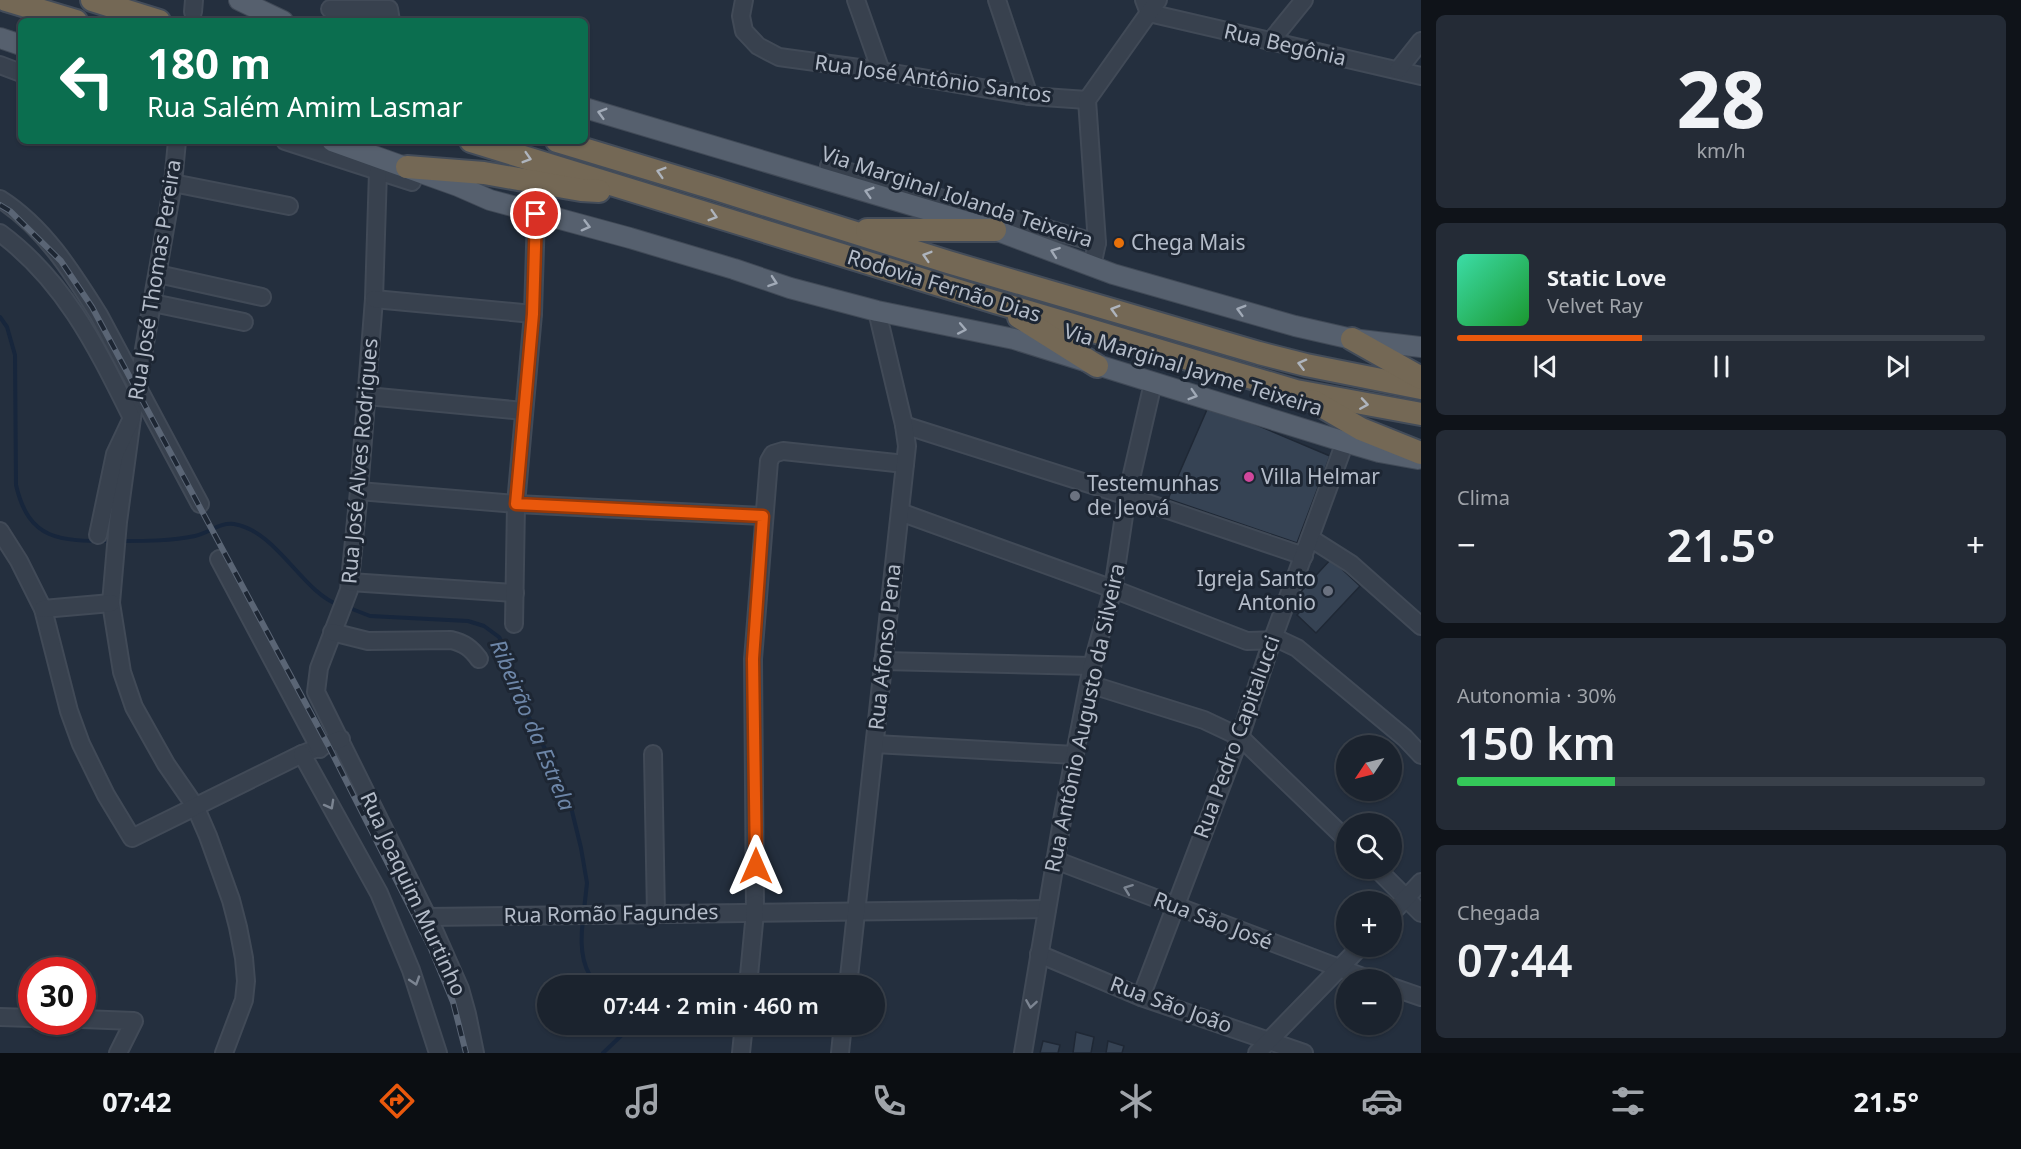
<!DOCTYPE html>
<html lang="pt">
<meta charset="utf-8">
<style>
:root{--surface:#1b232e;--page:#242b36;--text:#f1f3f6;--muted:#a0a4aa;--line:#39404a;--accent:#ea580c}
body{margin:0;font-family:"Noto Sans",sans-serif;background:var(--page);color:var(--text);height:100vh;display:flex;flex-direction:column;font-size:22px;white-space:nowrap}
*{box-sizing:border-box;margin:0}
p{font-size:20px;color:var(--muted)}
.icon{flex:none;width:33px;height:33px;fill:none;stroke:currentColor;stroke-width:2;stroke-linecap:round;stroke-linejoin:round}
.map{position:relative;flex:1;overflow:hidden}
.sheet{display:flex;flex-direction:column;gap:15px;padding:15px;background:#0f1319;width:600px}
.sheet>*{flex:none}
.guide{position:absolute;left:18px;top:18px;width:570px;height:126px;border-radius:9px;box-shadow:0 2px 4px #0004,0 0 0 2px var(--line);background:#0b6e4f;color:#fff;overflow:hidden}
.needle{width:39px;rotate:235deg}
.controls{position:absolute;left:1336px;top:735px;display:grid;gap:12px}
.controls a{display:grid;place-items:center;width:66px;height:66px;border-radius:50%;background:var(--surface);box-shadow:0 2px 4px #0004,0 0 0 2px var(--line);font-size:30px}
.speed{position:absolute;left:18px;top:957px;display:flex;gap:12px;font-size:30px;font-weight:700;text-align:center}
.speed>*{display:grid;place-content:center;width:78px;height:78px;border-radius:50%;background:var(--surface);box-shadow:0 2px 4px #0004,0 0 0 2px var(--line);line-height:1}
.speed .limit{border:9px solid #d22;background:#fff;color:#111}
.pin{position:absolute;display:grid;place-items:center;width:51px;height:51px;color:#fff;margin:-26px;border:3px solid #fff;border-radius:50%;box-shadow:0 2px 6px #0007}
.me{position:absolute;width:66px;margin:-33px;rotate:0deg;stroke-linejoin:round;filter:drop-shadow(0 0 4px #0008)}
.turn{display:flex;align-items:center;gap:21px;height:126px;padding:0 30px;font-size:27px}
.turn .icon{width:78px;height:78px;stroke-width:2.5}
.turn b{display:block;font-size:42px;line-height:51px}
.big{font-size:45px;font-weight:600;line-height:1.1}
.sheet .card{flex:1;display:flex;flex-direction:column;justify-content:center;gap:9px;min-width:0;padding:0 21px;border-radius:9px;background:var(--page)}
.sheet .dial{align-items:center;gap:0}
.dial b{font-size:78px;line-height:1}
.song{display:flex;align-items:center;gap:18px}
.cover{width:72px;height:72px;border-radius:9px;background:linear-gradient(135deg,hsl(160 70% 55%),hsl(130 70% 35%))}
.played{height:6px;border-radius:3px;background:linear-gradient(90deg,var(--accent) 35%,var(--line) 35%)}
.keys{display:flex;justify-content:space-around;direction:ltr}
.heat{display:flex;justify-content:space-between;align-items:center;font-size:33px;direction:ltr}
.charge{height:9px;border-radius:4px;background:linear-gradient(90deg,#34c759 30%,var(--line) 0)}
.trip{position:absolute;left:537px;top:975px;width:348px;height:60px;border-radius:30px;background:var(--surface);box-shadow:0 2px 4px #0004,0 0 0 2px var(--line);font-weight:600;line-height:60px;text-align:center}
.menu{display:flex;height:96px;justify-content:space-around;align-items:center;background:#0b0e12;color:var(--muted)}
.menu .icon{width:42px;height:42px}
.menu .current{color:var(--accent)}
.menu b{font-size:27px;color:var(--text)}
main{display:flex;flex:1;min-height:0}
.map>svg:first-child{display:block}
.lines{fill:none;stroke-linecap:round;stroke-linejoin:round}
.stream{stroke:#17263c;stroke-width:4}
.building{fill:#364354;stroke:#1f2835;stroke-width:1.5}
.minor-casing{stroke:#414a57;stroke-width:20}
.major-casing{stroke:#414a57;stroke-width:22}
.highway-casing{stroke:#434c59;stroke-width:26}
.minor{stroke:#38414e;stroke-width:16}
.major{stroke:#56606e;stroke-width:20}
.highway{stroke:#746855;stroke-width:22}
.rail-casing{stroke:#5a6575;stroke-width:6}
.rail{stroke:#1d2633;stroke-width:4;stroke-dasharray:11;stroke-linecap:butt}
.oneway{stroke:#a1aab7}
.oneway2{stroke:#aeb4bd}
.oneway3{stroke:#7c8592}
.route-casing{stroke:#983908;stroke-width:15}
.route{stroke:#ea580c;stroke-width:10}
.food-dot{fill:#e8710a;stroke:#1d2633;stroke-width:2}
.hotel-dot{fill:#d1479c;stroke:#1d2633;stroke-width:2}
.worship-dot{fill:#6b7280;stroke:#1d2633;stroke-width:2}
.labels{text-anchor:middle;stroke-width:6;stroke-linejoin:round;paint-order:stroke}
.street-label{font-size:21px;fill:#b4bcc9;stroke:#1d2633}
.poi-label{font-size:21px;fill:#b4bcc9;stroke:#1d2633;text-anchor:start}
.water-label{font-size:22px;font-style:italic;fill:#6d86a8;stroke:#1d2633}
</style>
<main>
<div class="map">
<svg width="1421" height="1053" viewBox="0 0 1421 1053">
<rect width="100%" height="100%" fill="#242f3e"/>
<g class="lines">
<g class="stream">
<path d="M0,317L7,327L15,355L16,485C29,541 60,541 111,541"/>
<path d="M121,541C146,541 171,541 195,536C209,533 220,522 234,524C277,531 302,592 339,605"/>
<polyline points="347,607 370,616 468,621 484,626 499,637 508,654 522,704 558,774 570,803 581,848 587,883 584,910"/>
<path d="M583,920C580,942 580,970 599,986"/>
<polyline points="603,1053 623,1034 627,1024"/>
</g>
</g>
<g class="building">
<polygon points="1209,405 1330,456 1297,543 1168,499"/>
<polygon points="1331,559 1360,586 1316,633 1297,615 1305,606 1296,597"/>
<polygon points="1076,1032 1094,1037 1091,1053 1073,1053"/>
<polygon points="1043,1041 1060,1045 1058,1053 1040,1053"/>
<polygon points="1108,1041 1124,1046 1122,1053 1106,1053"/>
</g>
<g class="lines">
<g class="minor-casing">
<g id="minor">
<polyline points="744,0 741,16 744,31 758,46 779,57 881,71 1029,96 1087,100"/>
<polyline points="856,0 881,71"/>
<polyline points="997,0 1029,96"/>
<polyline points="1144,0 1149,13 1421,76"/>
<polyline points="330,9 389,9 391,21"/>
<polyline points="193,12 194,0"/>
<polyline points="1270,42 1304,0"/>
<polyline points="0,65 21,73"/>
<polyline points="1398,70 1421,41"/>
<polyline points="177,141 173,183 132,418 118,522 111,603 122,672 134,707 166,764 195,806 208,836 231,900 238,927 244,958 246,981 244,1000 224,1053"/>
<polyline points="285,141 412,182"/>
<polyline points="829,166 1097,243"/>
<polyline points="378,171 374,299 359,491 349,590 319,668 316,692 434,930 460,989 467,1014 475,1053"/>
<polyline points="173,183 289,206"/>
<path d="M0,199C44,227 72,272 99,315L200,504"/>
<path d="M0,233C65,281 97,348 132,418L115,454L98,535"/>
<polyline points="1092,266 1097,243 1087,100 1158,0"/>
<polyline points="158,274 262,297"/>
<polyline points="374,299 533,314"/>
<polyline points="153,303 244,322"/>
<polyline points="367,396 524,411"/>
<polyline points="904,425 1127,496 1304,556"/>
<polyline points="359,491 516,504 763,516"/>
<polyline points="900,512 1113,589 1247,641 1280,640 1297,648 1405,738 1421,755"/>
<polyline points="0,531 19,561 43,609 69,711 81,744 106,795 132,838 302,754 341,739"/>
<polyline points="1310,538 1351,564 1421,626"/>
<polyline points="219,559 320,749"/>
<polyline points="350,582 515,593"/>
<polyline points="43,609 111,603"/>
<polyline points="514,624 516,504 533,314 536,214"/>
<path d="M332,632L368,641L451,640C464,643 471,648 479,659"/>
<polyline points="883,661 1092,666"/>
<polyline points="1089,684 1204,720 1240,737 1347,840"/>
<polyline points="875,744 1075,755"/>
<polyline points="302,754 379,893 411,970 438,1053"/>
<polyline points="653,754 656,914"/>
<polyline points="1055,860 1371,980"/>
<polyline points="1376,868 1421,913"/>
<polyline points="1392,913 1421,882"/>
<polyline points="427,917 1047,909"/>
<polyline points="1039,954 1141,997 1304,1053"/>
<polyline points="748,986 755,912 753,659 769,461 773,454 783,451 905,464"/>
<polyline points="848,986 907,446 904,425 877,311"/>
<polyline points="1392,987 1421,997"/>
<polyline points="1141,997 1240,737 1272,641 1345,442"/>
<polyline points="0,1017 32,1018"/>
<polyline points="82,1019 134,1021 118,1053"/>
<polyline points="741,1053 744,1024"/>
<polyline points="840,1053 843,1024"/>
<polyline points="1023,1053 1063,815 1092,666 1113,589 1127,496 1153,383"/>
<polyline points="1257,1053 1361,946"/>
</g>
</g>
<g class="major-casing">
<g id="major">
<polyline points="239,0 283,21"/>
<polyline points="0,38 21,45"/>
<polyline points="585,108 995,230 1113,274 1295,326 1352,339 1421,347"/>
<polyline points="332,141 458,186 490,200 630,238 734,269 790,288 877,311 1014,339 1345,442 1379,452 1418,459"/>
</g>
</g>
<g class="highway-casing">
<g id="highway">
<polyline points="6,0 76,21"/>
<polyline points="92,0 159,21"/>
<polyline points="471,141 995,302 1296,391 1421,414"/>
<polyline points="557,141 716,189 948,262 1259,353 1306,365 1421,388"/>
<polyline points="407,167 484,173 581,190 599,191"/>
<polyline points="867,230 995,230"/>
<polyline points="1019,317 1097,366"/>
<polyline points="1352,339 1421,378"/>
<polyline points="1313,401 1361,429 1421,453"/>
</g>
</g>
<use href="#minor" class="minor"/>
<use href="#major" class="major"/>
<use href="#highway" class="highway"/>
<g class="rail-casing">
<polyline id="rail" points="0,205 10,211 61,261 92,307 328,745 431,949 453,1002 466,1053"/>
</g>
<use href="#rail" class="rail"/>
</g>
<defs><path id="oneway-chevron" d="M-2-3.5L2.5 0L-2 3.5" fill="none" stroke-width="1.6" stroke-linecap="round" stroke-linejoin="round" transform="scale(1.5)"/></defs>
<g class="oneway">
<use href="#oneway-chevron" transform="translate(602 113) rotate(-164)"/>
<use href="#oneway-chevron" transform="translate(869 192) rotate(-163)"/>
<use href="#oneway-chevron" transform="translate(586 226) rotate(15)"/>
<use href="#oneway-chevron" transform="translate(1055 252) rotate(-160)"/>
<use href="#oneway-chevron" transform="translate(773 282) rotate(19)"/>
<use href="#oneway-chevron" transform="translate(1241 310) rotate(-164)"/>
<use href="#oneway-chevron" transform="translate(962 329) rotate(11)"/>
<use href="#oneway-chevron" transform="translate(1193 395) rotate(17)"/>
</g>
<g class="oneway2">
<use href="#oneway-chevron" transform="translate(527 158) rotate(17)"/>
<use href="#oneway-chevron" transform="translate(661 172) rotate(-163)"/>
<use href="#oneway-chevron" transform="translate(713 216) rotate(17)"/>
<use href="#oneway-chevron" transform="translate(927 256) rotate(-163)"/>
<use href="#oneway-chevron" transform="translate(1115 310) rotate(-164)"/>
<use href="#oneway-chevron" transform="translate(1302 364) rotate(-166)"/>
<use href="#oneway-chevron" transform="translate(1364 404) rotate(9)"/>
</g>
<g class="oneway3">
<use href="#oneway-chevron" transform="translate(330 805) rotate(61)"/>
<use href="#oneway-chevron" transform="translate(1128 889) rotate(-159)"/>
<use href="#oneway-chevron" transform="translate(415 981) rotate(72)"/>
<use href="#oneway-chevron" transform="translate(1031 1004) rotate(99)"/>
</g>
<g class="lines">
<g class="route-casing">
<polyline id="route" points="536,214 533,314 516,504 763,516 753,659 756,866"/>
</g>
<use href="#route" class="route"/>
</g>
<circle class="food-dot" cx="1119" cy="243" r="6"/>
<circle class="hotel-dot" cx="1249" cy="477" r="6"/>
<g class="worship-dot">
<circle cx="1075" cy="496" r="6"/>
<circle cx="1328" cy="591" r="6"/>
</g>
<g class="labels">
<g class="street-label">
<text transform="translate(1285 45) rotate(13)" y="7">Rua Begônia</text>
<text transform="translate(933 79) rotate(8)" y="7">Rua José Antônio Santos</text>
<text transform="translate(957 197) rotate(18)" y="7">Via Marginal Iolanda Teixeira</text>
<text transform="translate(155 280) rotate(-81)" y="7">Rua José Thomas Pereira</text>
<text transform="translate(944 286) rotate(17)" y="7">Rodovia Fernão Dias</text>
<text transform="translate(1193 370) rotate(17)" y="7">Via Marginal Jayme Teixeira</text>
<text transform="translate(360 461) rotate(-85)" y="7">Rua José Alves Rodrigues</text>
<text transform="translate(885 647) rotate(-84)" y="7">Rua Afonso Pena</text>
<text transform="translate(1085 718) rotate(-78)" y="7">Rua Antônio Augusto da Silveira</text>
<text transform="translate(1237 737) rotate(-70)" y="7">Rua Pedro Capitalucci</text>
<text transform="translate(413 894) rotate(65)" y="7">Rua Joaquim Murtinho</text>
<text transform="translate(611 914) rotate(-1)" y="7">Rua Romão Fagundes</text>
<text transform="translate(1213 921) rotate(21)" y="7">Rua São José</text>
<text transform="translate(1171 1005) rotate(20)" y="7">Rua São João</text>
</g>
<g class="poi-label">
<text x="1131" y="250">Chega Mais</text>
<text x="1261" y="484">Villa Helmar</text>
<text x="1087" y="491">Testemunhas<tspan x="1087" dy="24">de Jeová</tspan></text>
<text x="1316" y="586" text-anchor="end">Igreja Santo<tspan x="1316" dy="24">Antonio</tspan></text>
</g>
<g class="water-label">
<text transform="translate(533 725) rotate(67)" y="8">Ribeirão da Estrela</text>
</g>
</g>
</svg>
<div class="controls">
<a><svg class="needle" viewBox="-14 -14 28 28"><path d="M0-13l5 13h-10z" fill="#e53935"/><path d="M0 13l5-13h-10z" fill="#a0a4aa"/></svg></a>
<a><svg class="icon" aria-label="search" viewBox="0 0 24 24"><circle cx="10" cy="10" r="6"/><path d="M15 15l6 6"/></svg></a>
<a>+</a>
<a>−</a>
</div>
<div class="speed"><div class="limit">30</div></div>
<div class="pin" style="left:536px;top:214px;background:#d93025"><svg class="icon" aria-label="arrive" viewBox="0 0 24 24"><path d="M6 21V4h12l-3 4 3 4H6"/></svg></div>
<svg class="me" style="left:756px;top:866px" viewBox="-20 -20 40 40"><path d="M0-17L14 15 0 8-14 15z" fill="#ea580c" stroke="#fff" stroke-width="4"/></svg>
<div class="trip">07:44 · 2 min · 460 m</div>
<div class="guide">
<div class="turn"><svg class="icon" aria-label="left" viewBox="0 0 24 24"><path d="M17 20v-9H6M10 6l-5 5 5 5"/></svg><div><b>180 m</b>Rua Salém Amim Lasmar</div></div>
</div>
</div>
<section class="sheet">
<div class="card dial"><b>28</b><p>km/h</p></div>
<div class="card">
<div class="song"><i class="cover"></i><div><b>Static Love</b><p>Velvet Ray</p></div></div>
<div class="played"></div>
<div class="keys"><svg class="icon" aria-label="previous" viewBox="0 0 24 24"><path d="M18 5L8 12l10 7zM5 5v14"/></svg><svg class="icon" aria-label="pause" viewBox="0 0 24 24"><path d="M8 5v14M16 5v14"/></svg><svg class="icon" aria-label="next" viewBox="0 0 24 24"><path d="M6 5l10 7-10 7zM19 5v14"/></svg></div>
</div>
<div class="card"><p>Clima</p>
<div class="heat"><a>−</a><b class="big">21.5°</b><a>+</a></div>
</div>
<div class="card"><p>Autonomia · 30%</p><b class="big">150 km</b><div class="charge"></div></div>
<div class="card"><p>Chegada</p><b class="big">07:44</b></div>
</section>
</main>
<nav class="menu">
<b>07:42</b>
<svg class="icon current" aria-label="directions" viewBox="0 0 24 24"><path d="M12 3l9 9-9 9-9-9zM9 14v-3h6M13 9l2 2-2 2"/></svg>
<svg class="icon" aria-label="music" viewBox="0 0 24 24"><path d="M9 18V5l10-2v13"/><circle cx="6" cy="18" r="3"/><circle cx="16" cy="16" r="3"/></svg>
<svg class="icon" aria-label="phone" viewBox="0 0 24 24"><path d="M5 4h4l2 5-3 2q2 4 5 5l2-3 5 2v4C11 20 4 13 5 4z"/></svg>
<svg class="icon" aria-label="climate" viewBox="0 0 24 24"><path d="M12 3v18M4 7l16 10M4 17L20 7"/></svg>
<svg class="icon" aria-label="car" viewBox="0 0 24 24"><path d="M5 17H2v-5l4-1 3-4h7l3 4 3 1v5h-3M9 17h6M6 11h13"/><circle cx="7" cy="17" r="2"/><circle cx="17" cy="17" r="2"/></svg>
<svg class="icon" aria-label="filters" viewBox="0 0 24 24"><path d="M4 7h16M4 17h16"/><circle cx="9" cy="7" r="2"/><circle cx="15" cy="17" r="2"/></svg>
<b>21.5°</b>
</nav>
